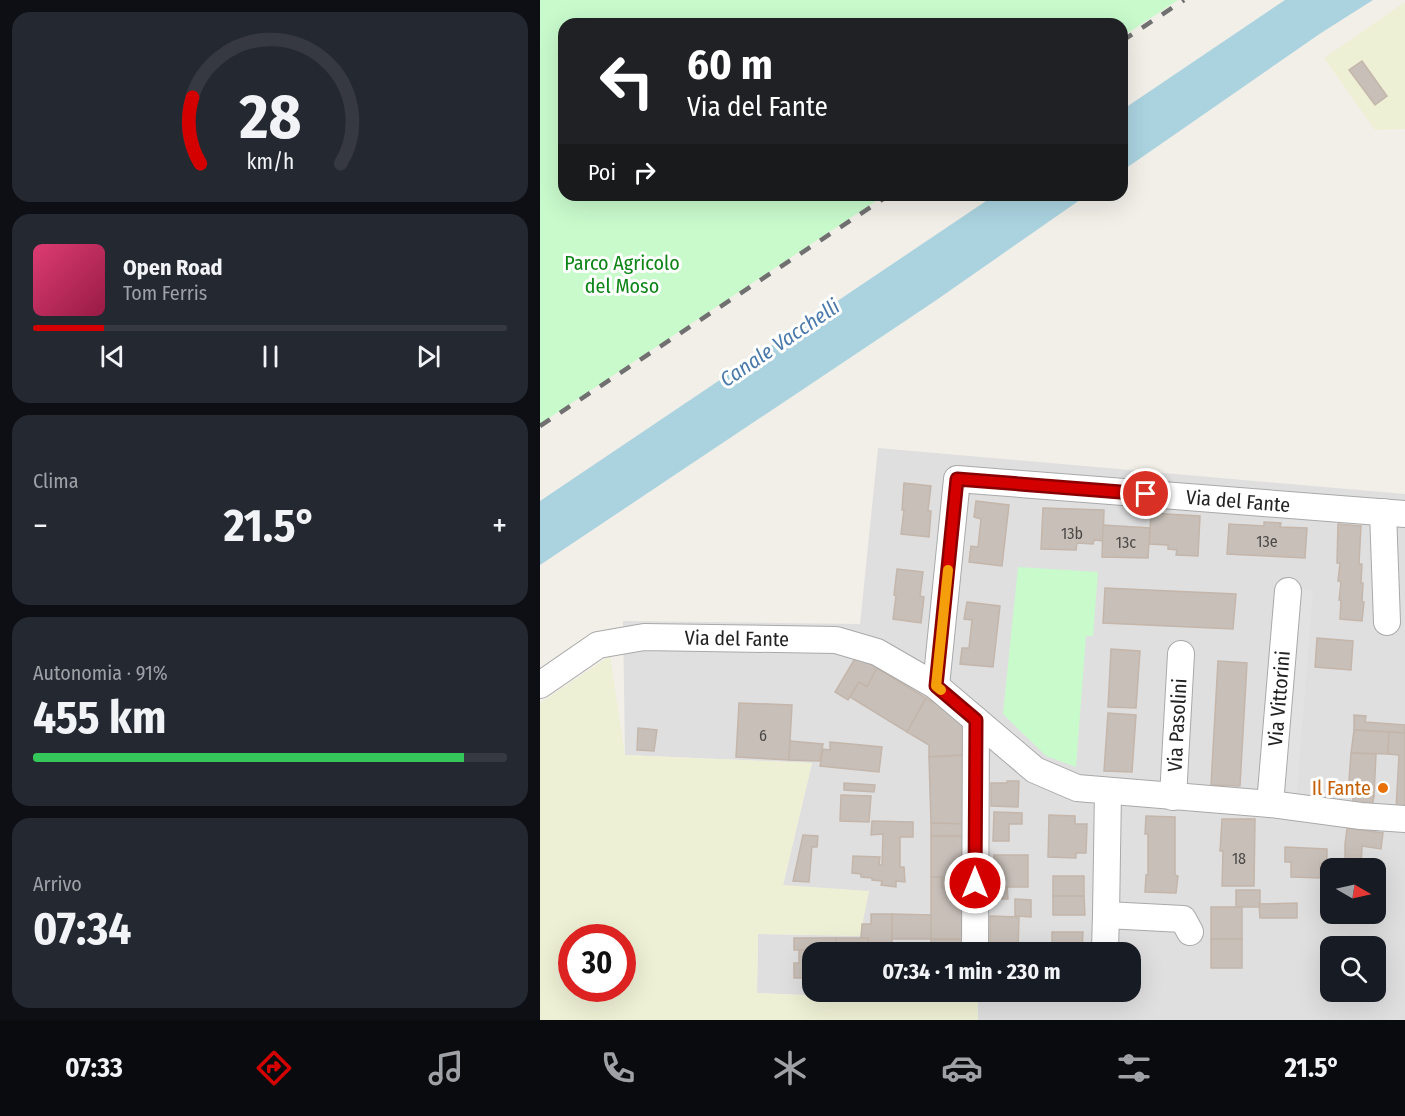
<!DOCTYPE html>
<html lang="it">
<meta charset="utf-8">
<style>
:root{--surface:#171b24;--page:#242831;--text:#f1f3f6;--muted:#9ea1a6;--line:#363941;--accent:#d40000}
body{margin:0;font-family:"Fira Sans Condensed",sans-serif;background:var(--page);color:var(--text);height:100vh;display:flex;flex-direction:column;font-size:22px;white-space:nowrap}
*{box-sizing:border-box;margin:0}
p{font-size:20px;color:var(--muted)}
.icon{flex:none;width:33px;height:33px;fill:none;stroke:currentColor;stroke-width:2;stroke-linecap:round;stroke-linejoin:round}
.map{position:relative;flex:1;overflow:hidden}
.side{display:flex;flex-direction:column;gap:12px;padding:12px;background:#0d0f14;width:540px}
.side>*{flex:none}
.top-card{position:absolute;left:18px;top:18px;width:570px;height:183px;border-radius:18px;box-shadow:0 6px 24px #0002;background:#202124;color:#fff;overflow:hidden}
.needle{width:39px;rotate:99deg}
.controls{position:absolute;left:780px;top:858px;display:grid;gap:12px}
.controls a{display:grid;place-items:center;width:66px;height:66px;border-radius:12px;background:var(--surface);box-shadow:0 6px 24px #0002;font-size:30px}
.speed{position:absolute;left:18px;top:924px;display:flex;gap:12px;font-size:30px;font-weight:700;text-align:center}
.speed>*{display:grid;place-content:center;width:78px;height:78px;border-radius:50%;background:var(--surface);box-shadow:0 6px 24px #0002;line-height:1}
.speed .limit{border:9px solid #d22;background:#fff;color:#111}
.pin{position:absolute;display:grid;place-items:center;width:51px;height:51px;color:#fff;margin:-26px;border:3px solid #fff;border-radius:50%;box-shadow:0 2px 6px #0007}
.me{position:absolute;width:66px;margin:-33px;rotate:0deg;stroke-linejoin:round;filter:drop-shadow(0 0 4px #0008)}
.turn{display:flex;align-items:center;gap:21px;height:126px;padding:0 30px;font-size:27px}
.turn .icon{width:78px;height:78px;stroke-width:2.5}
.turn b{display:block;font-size:42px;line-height:51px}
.then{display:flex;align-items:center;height:57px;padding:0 30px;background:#0003;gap:12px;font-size:22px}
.big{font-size:45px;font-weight:700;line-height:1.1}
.side .card{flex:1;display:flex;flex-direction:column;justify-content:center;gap:9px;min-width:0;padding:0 21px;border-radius:18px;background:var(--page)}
.side .dial{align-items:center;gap:0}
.dial svg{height:156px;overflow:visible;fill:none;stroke:var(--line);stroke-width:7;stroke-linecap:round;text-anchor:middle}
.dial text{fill:var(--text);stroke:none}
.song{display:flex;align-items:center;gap:18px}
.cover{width:72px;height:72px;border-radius:9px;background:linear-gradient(135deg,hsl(340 70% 55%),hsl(340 70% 35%))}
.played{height:6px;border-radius:3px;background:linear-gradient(90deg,var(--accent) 15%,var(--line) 15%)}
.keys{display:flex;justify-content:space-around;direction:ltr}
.heat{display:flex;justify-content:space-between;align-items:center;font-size:33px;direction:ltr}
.charge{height:9px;border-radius:4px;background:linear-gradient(90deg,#34c759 91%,var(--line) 0)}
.trip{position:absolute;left:262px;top:942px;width:339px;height:60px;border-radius:18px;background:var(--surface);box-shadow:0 6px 24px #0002;font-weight:700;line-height:60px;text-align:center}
.dock{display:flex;height:96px;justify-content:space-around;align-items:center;background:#090b0e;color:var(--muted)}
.dock .icon{width:42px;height:42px}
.dock .selected{color:var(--accent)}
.dock b{font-size:27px;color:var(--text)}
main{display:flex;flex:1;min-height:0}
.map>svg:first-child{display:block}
.residential{fill:#e0dfdf;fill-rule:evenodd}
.farmland{fill:#eef0d5;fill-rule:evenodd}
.park{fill:#c8facc}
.parking{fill:#e2e2e2}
.water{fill:#aad3df}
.building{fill:#c7bfb8;stroke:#c4b6ab;stroke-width:1.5}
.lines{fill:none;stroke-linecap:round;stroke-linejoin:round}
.minor-casing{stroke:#a9a9a9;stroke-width:28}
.minor{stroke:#fff;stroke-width:26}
.rail{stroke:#707070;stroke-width:4.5;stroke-dasharray:12 12;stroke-linecap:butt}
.route-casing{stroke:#8a0000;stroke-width:15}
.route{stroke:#d40000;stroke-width:10}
.slow{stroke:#f59e0b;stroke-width:10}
.food-dot{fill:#e8710a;stroke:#fff;stroke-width:2}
.labels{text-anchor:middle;stroke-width:6;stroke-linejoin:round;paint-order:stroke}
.number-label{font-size:16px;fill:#4b4948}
.park-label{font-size:20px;fill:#0c8416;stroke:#fff}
.street-label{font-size:20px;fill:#222;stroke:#fff}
.food-label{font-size:20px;fill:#c56008;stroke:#fff;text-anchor:end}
.water-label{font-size:21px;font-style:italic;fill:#4a7aab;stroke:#fff}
</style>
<main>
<section class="side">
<div class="card dial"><svg viewBox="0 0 100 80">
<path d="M14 69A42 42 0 1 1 86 69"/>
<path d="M14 69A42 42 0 0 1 10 35" stroke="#d40000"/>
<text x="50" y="56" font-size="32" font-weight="700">28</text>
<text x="50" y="72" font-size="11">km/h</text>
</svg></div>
<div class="card">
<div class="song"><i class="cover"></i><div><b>Open Road</b><p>Tom Ferris</p></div></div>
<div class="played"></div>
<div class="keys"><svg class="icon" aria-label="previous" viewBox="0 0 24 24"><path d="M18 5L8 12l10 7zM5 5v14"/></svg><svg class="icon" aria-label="pause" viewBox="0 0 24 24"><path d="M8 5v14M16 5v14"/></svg><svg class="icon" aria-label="next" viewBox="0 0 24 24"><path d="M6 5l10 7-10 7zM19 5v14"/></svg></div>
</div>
<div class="card"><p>Clima</p>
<div class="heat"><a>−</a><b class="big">21.5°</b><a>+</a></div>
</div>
<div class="card"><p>Autonomia · 91%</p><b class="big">455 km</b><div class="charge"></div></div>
<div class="card"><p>Arrivo</p><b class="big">07:34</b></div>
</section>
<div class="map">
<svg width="865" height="1020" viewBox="0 0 865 1020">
<rect width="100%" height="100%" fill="#f2efe9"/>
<path class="residential" d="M338,448L865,494V1020H438L437,993L356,999L217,993L218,934L320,936L243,885L272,763L85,755L83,621L320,624ZM790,868H836V914H790ZM790,946H836V992H790ZM273,952H591V992H273Z"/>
<g class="farmland">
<polygon points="865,2 865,129 835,130 784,58"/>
<path d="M70,656L85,755L272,763L243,885L329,891L320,936L218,934L217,993L356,999L438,993V1020H0V703ZM32,938H82V988H32Z"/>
</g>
<g class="park">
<polygon points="0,0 638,0 582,37 582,24 24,24 24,195 345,195 0,424"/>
<polygon points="478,567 558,572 553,636 546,636 536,767 506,756 463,714"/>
</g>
<polygon class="parking" points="757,589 773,590 757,793 742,792"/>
<g class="water">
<polygon points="745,0 833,0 781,33 582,171 582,110"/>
<polygon points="455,195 547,195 395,301 0,565 0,501"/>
</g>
<g class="building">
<polygon points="822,61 847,96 835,105 809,70"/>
<polygon points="364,483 391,486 388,511 391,511 389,537 361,534 364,510 362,510"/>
<polygon points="436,501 469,505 462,566 429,562 431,546 438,547 441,519 434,517"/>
<polygon points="503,508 564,510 563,541 554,540 553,544 537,543 536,550 501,549"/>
<polygon points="611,513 660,516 658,556 636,555 637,550 628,549 628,545 609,544"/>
<polygon points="724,522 741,523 740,527 767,528 765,558 687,554 689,524 724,526"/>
<polygon points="798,524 821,526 819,564 822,564 821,583 823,583 822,602 824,602 822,621 800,619 801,600 799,600 801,582 798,581 800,563 797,563"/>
<polygon points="563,525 610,528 608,558 562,557"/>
<polygon points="357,569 383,572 380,596 384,597 381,623 353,619 356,596 354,595"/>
<polygon points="565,588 696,594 693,629 563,623"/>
<polygon points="427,602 460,606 453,667 420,664 422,648 429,648 432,620 424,619"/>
<polygon points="777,638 813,641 811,670 775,667"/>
<polygon points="571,649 600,651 596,708 568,707"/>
<polygon points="317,655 337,668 327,687 319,682 308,700 295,692"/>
<polygon points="678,661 707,663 700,786 671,785"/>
<polygon points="337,668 386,698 367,732 310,697 319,682 327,687"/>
<polygon points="386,698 424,720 425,755 389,757 389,745 367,732"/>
<polygon points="199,703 252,705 249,760 196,757"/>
<polygon points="568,713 596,715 592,772 564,771"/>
<polygon points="814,715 826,716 825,722 865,725 865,733 814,730"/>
<polygon points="98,728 117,730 114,751 97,750"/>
<polygon points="814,730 849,732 848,754 811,753"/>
<polygon points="849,732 865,733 865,809 856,809 859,755 848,754"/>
<polygon points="250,741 283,744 280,761 249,760"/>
<polygon points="290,742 342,747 339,772 280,766 283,749 290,750"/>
<polygon points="811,753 836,754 834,796 808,794"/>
<polygon points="425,755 427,824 391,823 389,757"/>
<polygon points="467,781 479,781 478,807 451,806 451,783 467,783"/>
<polygon points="304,783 335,785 334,792 304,790"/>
<polygon points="813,794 834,796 832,807 813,806"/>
<polygon points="301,795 331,796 329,822 300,821"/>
<polygon points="454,812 482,813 482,824 469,824 469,841 453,841"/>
<polygon points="509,815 535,816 535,824 547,824 546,853 536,853 536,858 508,857"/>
<polygon points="606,816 635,817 635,875 638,876 636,893 605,892 606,875 608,875 608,834 605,834"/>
<polygon points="682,819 715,819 714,886 682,886 683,851 680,851"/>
<polygon points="332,821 373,822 373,837 360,837 360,867 364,867 365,882 356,881 356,887 341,885 342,881 332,880 332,878 321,877 321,874 312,873 313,856 340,857 339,865 342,865 343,834 331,835"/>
<polygon points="391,823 427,824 426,836 391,836"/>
<polygon points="807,828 843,833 841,849 822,846 821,868 805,868 805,844"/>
<polygon points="263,835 278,836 277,847 272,847 269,882 253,881"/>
<polygon points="391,836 422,836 422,888 402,888 402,877 391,877"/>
<polygon points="745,847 787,849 787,863 780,863 780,878 751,877 751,862 745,862"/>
<rect x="454" y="855" width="34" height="32"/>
<rect x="513" y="876" width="31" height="20"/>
<polygon points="391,877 402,877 402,888 422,888 422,939 391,939"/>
<polygon points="442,887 467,887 468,899 442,899"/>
<rect x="696" y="890" width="24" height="17"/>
<polygon points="513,896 544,896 545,915 513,915"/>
<polygon points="475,899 491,900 491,917 475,916"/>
<polygon points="757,903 757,918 720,918 719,904"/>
<rect x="671" y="907" width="31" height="32"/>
<polygon points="331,914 352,914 352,952 328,952 328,938 321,938 322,924 331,924"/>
<polygon points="352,914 391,915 391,939 352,939"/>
<polygon points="450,916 479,917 478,952 450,952"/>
<polygon points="512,932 543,932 542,952 512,952"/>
<rect x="254" y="938" width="42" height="12"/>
<rect x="296" y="938" width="32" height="14"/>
<rect x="391" y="939" width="31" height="13"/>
<rect x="671" y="939" width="31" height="29"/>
<rect x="806" y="941" width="19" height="5"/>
<polygon points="259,950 283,950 283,952 273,952 273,978 254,978 254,963 259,963"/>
</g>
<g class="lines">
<g class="minor-casing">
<g id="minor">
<polyline points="843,512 847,622"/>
<path id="s1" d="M0,685L58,645L104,637L296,640L337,652L396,686L495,770L537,788L730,804L821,816L865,819"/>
<path id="s2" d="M396,686L417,479L865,514"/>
<polyline points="568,791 566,915 643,919 650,932"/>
<path id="s3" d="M633,797L641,654"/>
<path id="s4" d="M730,804L748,591"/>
<polyline points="565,949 566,915"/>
<polyline points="435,952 436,720"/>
</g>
</g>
<use href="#minor" class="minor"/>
<g class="rail">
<polyline points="582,41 644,0"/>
<polyline points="0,426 349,195"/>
</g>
</g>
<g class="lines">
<g class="route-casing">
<polyline id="route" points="435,883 436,720 396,686 417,479 606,494"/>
</g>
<use href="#route" class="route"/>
<polyline class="slow" points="401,690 396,686 408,570"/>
</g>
<circle class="food-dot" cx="843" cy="788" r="6"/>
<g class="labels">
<g class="number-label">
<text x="532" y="539">13b</text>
<text x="727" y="547">13e</text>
<text x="586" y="548">13c</text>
<text x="223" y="741">6</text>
<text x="699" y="864">18</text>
</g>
<g class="park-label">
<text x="82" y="270">Parco Agricolo<tspan x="82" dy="23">del Moso</tspan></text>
</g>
<g class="street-label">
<text dy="7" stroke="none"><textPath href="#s2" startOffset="490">Via del Fante</textPath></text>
<text dy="7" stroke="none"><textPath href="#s1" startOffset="210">Via del Fante</textPath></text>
<text dy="7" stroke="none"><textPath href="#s4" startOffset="106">Via Vittorini</textPath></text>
<text dy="7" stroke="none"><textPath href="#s3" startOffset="72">Via Pasolini</textPath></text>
</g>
<g class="food-label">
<text x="831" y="795">Il Fante</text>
</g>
<g class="water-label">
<text transform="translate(240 343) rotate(-34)" y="7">Canale Vacchelli</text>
</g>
</g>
</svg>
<div class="controls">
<a><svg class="needle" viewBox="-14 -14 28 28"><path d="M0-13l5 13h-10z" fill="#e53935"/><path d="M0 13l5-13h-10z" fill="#9ea1a6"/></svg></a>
<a><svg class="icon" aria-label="search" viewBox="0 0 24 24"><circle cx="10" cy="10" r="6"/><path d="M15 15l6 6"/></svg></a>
</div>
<div class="speed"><div class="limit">30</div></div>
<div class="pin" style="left:606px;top:494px;background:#d93025"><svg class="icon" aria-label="arrive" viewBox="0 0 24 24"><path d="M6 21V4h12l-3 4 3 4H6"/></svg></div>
<svg class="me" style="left:435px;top:883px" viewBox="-20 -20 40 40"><circle r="17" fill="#d40000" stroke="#fff" stroke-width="3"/><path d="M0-11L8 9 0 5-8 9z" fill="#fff"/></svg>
<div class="trip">07:34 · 1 min · 230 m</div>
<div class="top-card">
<div class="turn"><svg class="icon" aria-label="left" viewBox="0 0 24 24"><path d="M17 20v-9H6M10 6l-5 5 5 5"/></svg><div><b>60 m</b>Via del Fante</div></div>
<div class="then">Poi<svg class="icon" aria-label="right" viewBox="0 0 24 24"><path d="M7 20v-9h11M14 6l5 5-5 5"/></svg></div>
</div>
</div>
</main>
<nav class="dock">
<b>07:33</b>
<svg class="icon selected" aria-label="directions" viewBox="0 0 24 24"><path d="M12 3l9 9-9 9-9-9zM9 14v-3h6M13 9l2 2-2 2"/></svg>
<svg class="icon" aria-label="music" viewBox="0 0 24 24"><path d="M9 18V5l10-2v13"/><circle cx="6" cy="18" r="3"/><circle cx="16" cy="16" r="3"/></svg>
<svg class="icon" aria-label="phone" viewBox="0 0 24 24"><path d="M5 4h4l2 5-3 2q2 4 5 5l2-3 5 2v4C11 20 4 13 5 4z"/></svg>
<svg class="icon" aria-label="climate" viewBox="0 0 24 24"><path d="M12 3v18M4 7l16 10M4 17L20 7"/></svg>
<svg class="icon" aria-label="car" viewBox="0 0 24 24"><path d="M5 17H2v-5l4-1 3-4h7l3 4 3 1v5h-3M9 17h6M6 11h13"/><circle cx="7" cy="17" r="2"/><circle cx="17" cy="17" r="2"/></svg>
<svg class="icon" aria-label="filters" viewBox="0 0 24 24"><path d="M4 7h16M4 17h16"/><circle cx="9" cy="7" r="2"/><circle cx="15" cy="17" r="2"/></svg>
<b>21.5°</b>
</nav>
